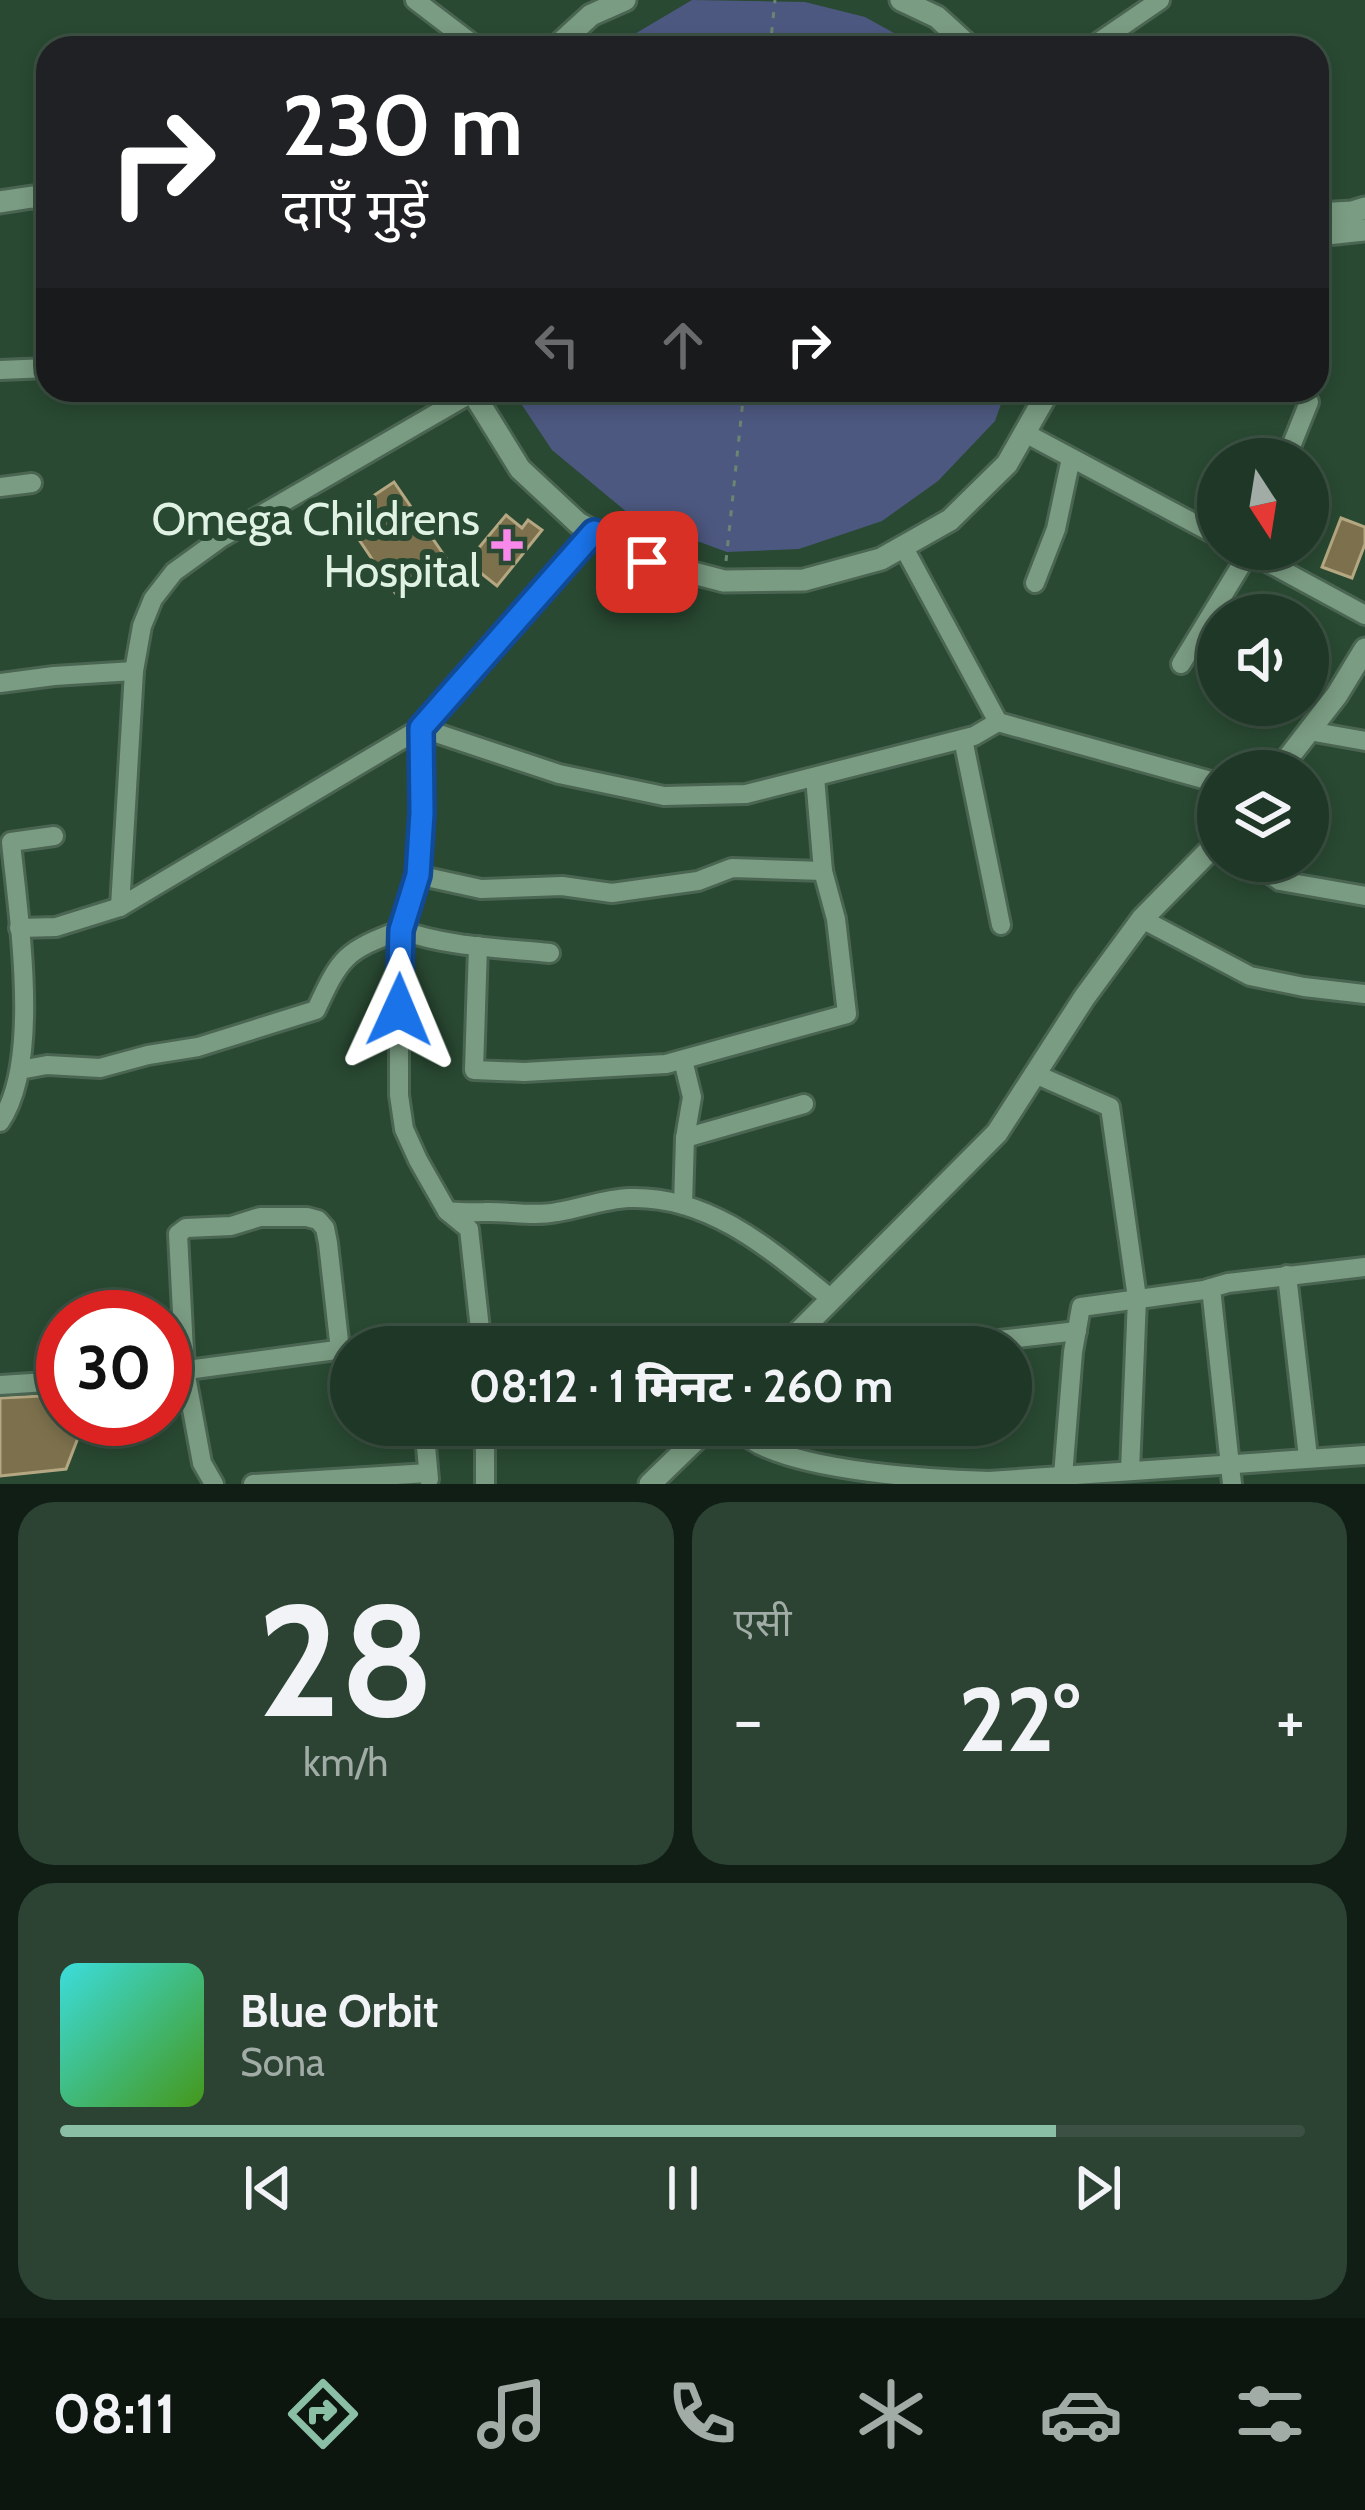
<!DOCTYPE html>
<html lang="hi">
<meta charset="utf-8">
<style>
:root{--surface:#1f3726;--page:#2c4232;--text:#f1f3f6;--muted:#a1aca7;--line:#3c5143;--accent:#8abfa5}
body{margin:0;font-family:Cabin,"Noto Sans Devanagari",sans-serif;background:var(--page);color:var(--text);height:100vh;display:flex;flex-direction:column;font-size:45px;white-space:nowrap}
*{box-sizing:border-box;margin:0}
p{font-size:39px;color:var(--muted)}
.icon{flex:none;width:66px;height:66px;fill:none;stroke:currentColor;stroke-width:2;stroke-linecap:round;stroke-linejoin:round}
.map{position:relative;height:1484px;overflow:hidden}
.details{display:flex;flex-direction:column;gap:18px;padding:18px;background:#111e15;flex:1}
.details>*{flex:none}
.banner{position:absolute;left:36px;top:36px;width:1293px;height:366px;border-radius:36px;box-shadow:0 6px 18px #0003,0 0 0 3px var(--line);background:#202124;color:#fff;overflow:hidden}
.needle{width:78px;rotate:168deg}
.buttons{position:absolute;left:1197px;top:438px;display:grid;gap:24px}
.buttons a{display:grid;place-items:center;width:132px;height:132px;border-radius:50%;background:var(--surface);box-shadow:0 6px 18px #0003,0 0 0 3px var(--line);font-size:60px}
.speed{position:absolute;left:36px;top:1290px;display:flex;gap:24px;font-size:60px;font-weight:700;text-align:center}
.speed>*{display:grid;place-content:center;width:156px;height:156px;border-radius:50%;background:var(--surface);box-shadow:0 6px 18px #0003,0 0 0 3px var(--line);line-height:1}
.speed .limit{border:18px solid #d22;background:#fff;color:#111}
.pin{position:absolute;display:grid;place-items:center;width:102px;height:102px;color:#fff;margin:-51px;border-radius:24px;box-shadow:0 6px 18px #0006}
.me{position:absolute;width:132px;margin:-66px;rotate:1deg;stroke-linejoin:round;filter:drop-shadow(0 0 9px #0008)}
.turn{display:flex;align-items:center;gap:42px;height:252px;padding:0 48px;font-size:54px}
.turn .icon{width:156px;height:156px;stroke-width:2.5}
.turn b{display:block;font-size:84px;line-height:102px}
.lanes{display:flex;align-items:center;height:114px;padding:0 48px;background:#0003;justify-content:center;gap:60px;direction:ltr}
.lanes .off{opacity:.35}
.big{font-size:90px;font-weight:800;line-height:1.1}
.details .tile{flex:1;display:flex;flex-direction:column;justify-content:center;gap:18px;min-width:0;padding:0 42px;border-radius:36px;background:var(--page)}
.details .dial{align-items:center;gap:0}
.dial b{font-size:156px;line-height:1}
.song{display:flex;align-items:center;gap:36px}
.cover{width:144px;height:144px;border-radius:18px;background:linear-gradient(135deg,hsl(180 70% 55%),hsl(100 70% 35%))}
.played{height:12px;border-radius:6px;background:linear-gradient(90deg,var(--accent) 80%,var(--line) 80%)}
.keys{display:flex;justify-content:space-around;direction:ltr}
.heat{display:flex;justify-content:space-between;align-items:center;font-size:66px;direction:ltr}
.details .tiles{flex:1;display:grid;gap:18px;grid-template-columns:1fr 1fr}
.tile:last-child{grid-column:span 2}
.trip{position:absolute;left:330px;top:1326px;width:702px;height:120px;border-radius:60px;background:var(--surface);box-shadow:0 6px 18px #0003,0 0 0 3px var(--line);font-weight:800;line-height:120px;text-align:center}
.tab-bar{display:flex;height:192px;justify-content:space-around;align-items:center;background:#0c160f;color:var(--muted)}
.tab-bar .icon{width:84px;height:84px}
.tab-bar .active{color:var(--accent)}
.tab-bar b{font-size:54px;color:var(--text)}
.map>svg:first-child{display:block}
.green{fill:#4d5880}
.building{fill:#7d714d;stroke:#b4a781;stroke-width:3}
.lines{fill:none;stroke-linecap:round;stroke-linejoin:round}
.minor-casing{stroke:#4a6552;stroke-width:24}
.tertiary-casing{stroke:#4a6552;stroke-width:27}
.path{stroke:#6a8572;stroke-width:3;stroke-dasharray:6 9;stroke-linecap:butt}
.minor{stroke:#7a9c82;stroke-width:18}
.tertiary{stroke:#7a9c82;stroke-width:21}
.route-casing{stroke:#114b97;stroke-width:30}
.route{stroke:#1a73e8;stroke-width:21}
.poi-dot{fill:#f888ea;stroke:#294932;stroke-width:4.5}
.labels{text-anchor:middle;stroke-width:12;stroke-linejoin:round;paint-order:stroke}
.poi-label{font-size:45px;fill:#e0f2e4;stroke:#294932;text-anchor:end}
</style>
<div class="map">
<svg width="1365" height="1484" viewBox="0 0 1365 1484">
<rect width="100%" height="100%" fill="#294932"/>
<g class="green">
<polygon points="692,0 805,2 865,17 921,48 611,48"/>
<polygon points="512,390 1006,390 995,421 938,481 882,521 799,549 727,552 634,518 552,450"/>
</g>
<g class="building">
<polygon points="394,482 446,558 395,593 343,516"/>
<polygon points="506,515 522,528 528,520 542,530 497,586 467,562"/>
<polygon points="1341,518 1365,527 1365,544 1352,578 1322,567"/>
<polygon points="63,1395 63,1419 79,1419 81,1430 66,1469 0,1476 0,1398"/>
</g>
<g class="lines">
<g class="minor-casing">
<g id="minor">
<polyline points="415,0 478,48"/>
<polyline points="1090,48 1160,0"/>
<polyline points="0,370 48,368"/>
<polyline points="475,391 221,538 174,572 153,599 142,626 134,671 120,907 421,728 594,532"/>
<polyline points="1025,433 1218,536"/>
<polyline points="1286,459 1309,402"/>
<polyline points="0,487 32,483"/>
<polyline points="903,546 998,722 1218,783"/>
<polyline points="1243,549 1365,615"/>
<polyline points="1035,583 1056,529 1071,458"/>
<polyline points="1181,664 1251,549"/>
<polyline points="0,683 54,676 134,671"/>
<polyline points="421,728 421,813 417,875 401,930 399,968 399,1095 404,1129 418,1160 447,1211 469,1229 482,1347"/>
<polyline points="421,728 559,774 664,796 746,794 974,736 998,722"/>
<polyline points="1309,731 1365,741"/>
<polyline points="963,739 1001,925"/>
<polyline points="1251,861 1280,881 1365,896"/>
<polyline points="417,875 481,889 562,886 612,893 698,881 732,868 823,871"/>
<polyline points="1142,919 1250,976 1304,987 1365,994"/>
<polyline points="19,928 56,927 120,907"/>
<polyline points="478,946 474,1070 524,1072 666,1064 847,1014 836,919 823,871 815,777"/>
<path d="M20,1070L47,1065L100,1068L148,1055L198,1047L316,1010C341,956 345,951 401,930C447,947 501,948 550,953"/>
<polyline points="1035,1074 1110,1107 1137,1298 1130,1471"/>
<path d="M0,1122C42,1062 18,915 11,842L54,836"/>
<polyline points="685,1138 804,1104"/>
<polyline points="683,1205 685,1138 692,1097 683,1060"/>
<path d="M447,1211C460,1213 471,1212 484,1212C508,1211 533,1217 557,1212C581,1208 605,1199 629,1198C710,1195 772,1251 830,1298"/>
<polyline points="1287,1275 1308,1457"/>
<polyline points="1211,1288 1232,1484"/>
<polyline points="366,1347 407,1343 415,1347"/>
<polyline points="939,1347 1077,1331"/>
<polyline points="165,1373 351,1348"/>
<polyline points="0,1385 63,1381"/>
<polyline points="424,1425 429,1479"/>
<path d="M729,1425C739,1431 749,1439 760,1445C815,1472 928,1479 989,1481L1365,1455"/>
<polyline points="1063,1476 1073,1352 1081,1307 1204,1290 1228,1283 1365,1267"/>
<polyline points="214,1484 202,1463 185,1371 178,1234 186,1228 231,1226 260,1217 307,1217 318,1220 325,1228 328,1243 340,1350"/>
<polyline points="253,1484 428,1473"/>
<polyline points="485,1484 485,1425"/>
</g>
</g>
<g class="tertiary-casing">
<g id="tertiary">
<polyline points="901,0 937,17 971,48"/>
<polyline points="555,48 591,15 625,0"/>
<polyline points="0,202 32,197 48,199"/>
<polyline points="1317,214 1352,212 1365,208"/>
<polyline points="1317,235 1365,230"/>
<polyline points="475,390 478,401 520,469 578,523 594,532 647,561 724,581 804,580 881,559 950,520 1007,464 1049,390"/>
<polyline points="1278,771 1337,695 1365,649"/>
<polyline points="784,1347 997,1133 1084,998 1142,919 1218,842"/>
<polyline points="650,1484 711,1425"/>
</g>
</g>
<g class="path">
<polyline points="770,48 775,0"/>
<polyline points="726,561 744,390"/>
</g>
<use href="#minor" class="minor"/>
<use href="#tertiary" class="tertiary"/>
</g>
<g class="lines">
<g class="route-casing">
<polyline id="route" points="399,1010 401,930 418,875 422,813 421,728 594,532 647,562"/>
</g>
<use href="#route" class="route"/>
</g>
<path class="poi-dot" d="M501 527h12v12h12v12h-12v12h-12v-12h-12v-12h12z"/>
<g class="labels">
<g class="poi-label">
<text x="480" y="535">Omega Childrens<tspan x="480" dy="52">Hospital</tspan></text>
</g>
</g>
</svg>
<div class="buttons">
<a><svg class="needle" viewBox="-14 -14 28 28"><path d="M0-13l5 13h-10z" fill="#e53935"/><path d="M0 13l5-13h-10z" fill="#a1aca7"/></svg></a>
<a><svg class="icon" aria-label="sound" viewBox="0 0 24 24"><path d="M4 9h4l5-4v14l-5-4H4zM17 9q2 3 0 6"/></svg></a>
<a><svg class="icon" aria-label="layers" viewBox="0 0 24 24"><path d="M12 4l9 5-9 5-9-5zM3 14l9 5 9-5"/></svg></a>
</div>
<div class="speed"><div class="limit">30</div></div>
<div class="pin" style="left:647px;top:562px;background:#d93025"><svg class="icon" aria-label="arrive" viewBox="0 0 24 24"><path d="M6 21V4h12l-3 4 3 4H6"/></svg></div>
<svg class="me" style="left:399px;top:1010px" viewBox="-20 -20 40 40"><path d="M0-17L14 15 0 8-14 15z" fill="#1a73e8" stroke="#fff" stroke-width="4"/></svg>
<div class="trip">08:12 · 1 मिनट · 260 m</div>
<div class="banner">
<div class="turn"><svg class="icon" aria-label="right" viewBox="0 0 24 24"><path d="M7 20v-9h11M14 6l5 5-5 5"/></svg><div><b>230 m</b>दाएँ मुड़ें</div></div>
<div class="lanes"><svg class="icon off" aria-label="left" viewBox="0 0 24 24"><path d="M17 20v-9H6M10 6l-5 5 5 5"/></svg><svg class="icon off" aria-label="ahead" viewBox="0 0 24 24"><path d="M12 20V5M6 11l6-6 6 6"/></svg><svg class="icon" aria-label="right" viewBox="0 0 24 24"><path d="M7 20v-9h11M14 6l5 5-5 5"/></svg></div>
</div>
</div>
<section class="details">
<div class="tiles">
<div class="tile dial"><b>28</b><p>km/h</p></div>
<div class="tile"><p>एसी</p>
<div class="heat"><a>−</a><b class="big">22°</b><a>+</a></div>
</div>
<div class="tile">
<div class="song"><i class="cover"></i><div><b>Blue Orbit</b><p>Sona</p></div></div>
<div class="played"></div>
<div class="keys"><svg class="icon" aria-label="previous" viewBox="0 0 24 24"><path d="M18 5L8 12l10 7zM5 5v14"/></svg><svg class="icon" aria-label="pause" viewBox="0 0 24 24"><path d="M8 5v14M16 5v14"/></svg><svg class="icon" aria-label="next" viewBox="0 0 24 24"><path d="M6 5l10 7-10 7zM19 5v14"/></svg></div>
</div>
</div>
</section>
<nav class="tab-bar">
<b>08:11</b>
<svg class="icon active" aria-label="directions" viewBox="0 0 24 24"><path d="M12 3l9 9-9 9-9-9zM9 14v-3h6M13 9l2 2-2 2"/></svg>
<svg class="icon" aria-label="music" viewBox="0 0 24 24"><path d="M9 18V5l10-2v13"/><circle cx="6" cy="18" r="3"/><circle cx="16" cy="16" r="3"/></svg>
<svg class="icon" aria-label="phone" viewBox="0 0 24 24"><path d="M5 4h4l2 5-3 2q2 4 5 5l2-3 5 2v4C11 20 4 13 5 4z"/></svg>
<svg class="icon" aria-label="climate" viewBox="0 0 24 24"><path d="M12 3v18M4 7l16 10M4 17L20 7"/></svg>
<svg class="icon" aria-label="car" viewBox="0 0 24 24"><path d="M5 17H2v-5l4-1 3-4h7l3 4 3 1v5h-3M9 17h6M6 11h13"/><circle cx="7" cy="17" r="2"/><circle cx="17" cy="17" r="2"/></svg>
<svg class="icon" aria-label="filters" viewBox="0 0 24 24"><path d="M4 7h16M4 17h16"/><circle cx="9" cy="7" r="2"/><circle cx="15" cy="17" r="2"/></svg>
</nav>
